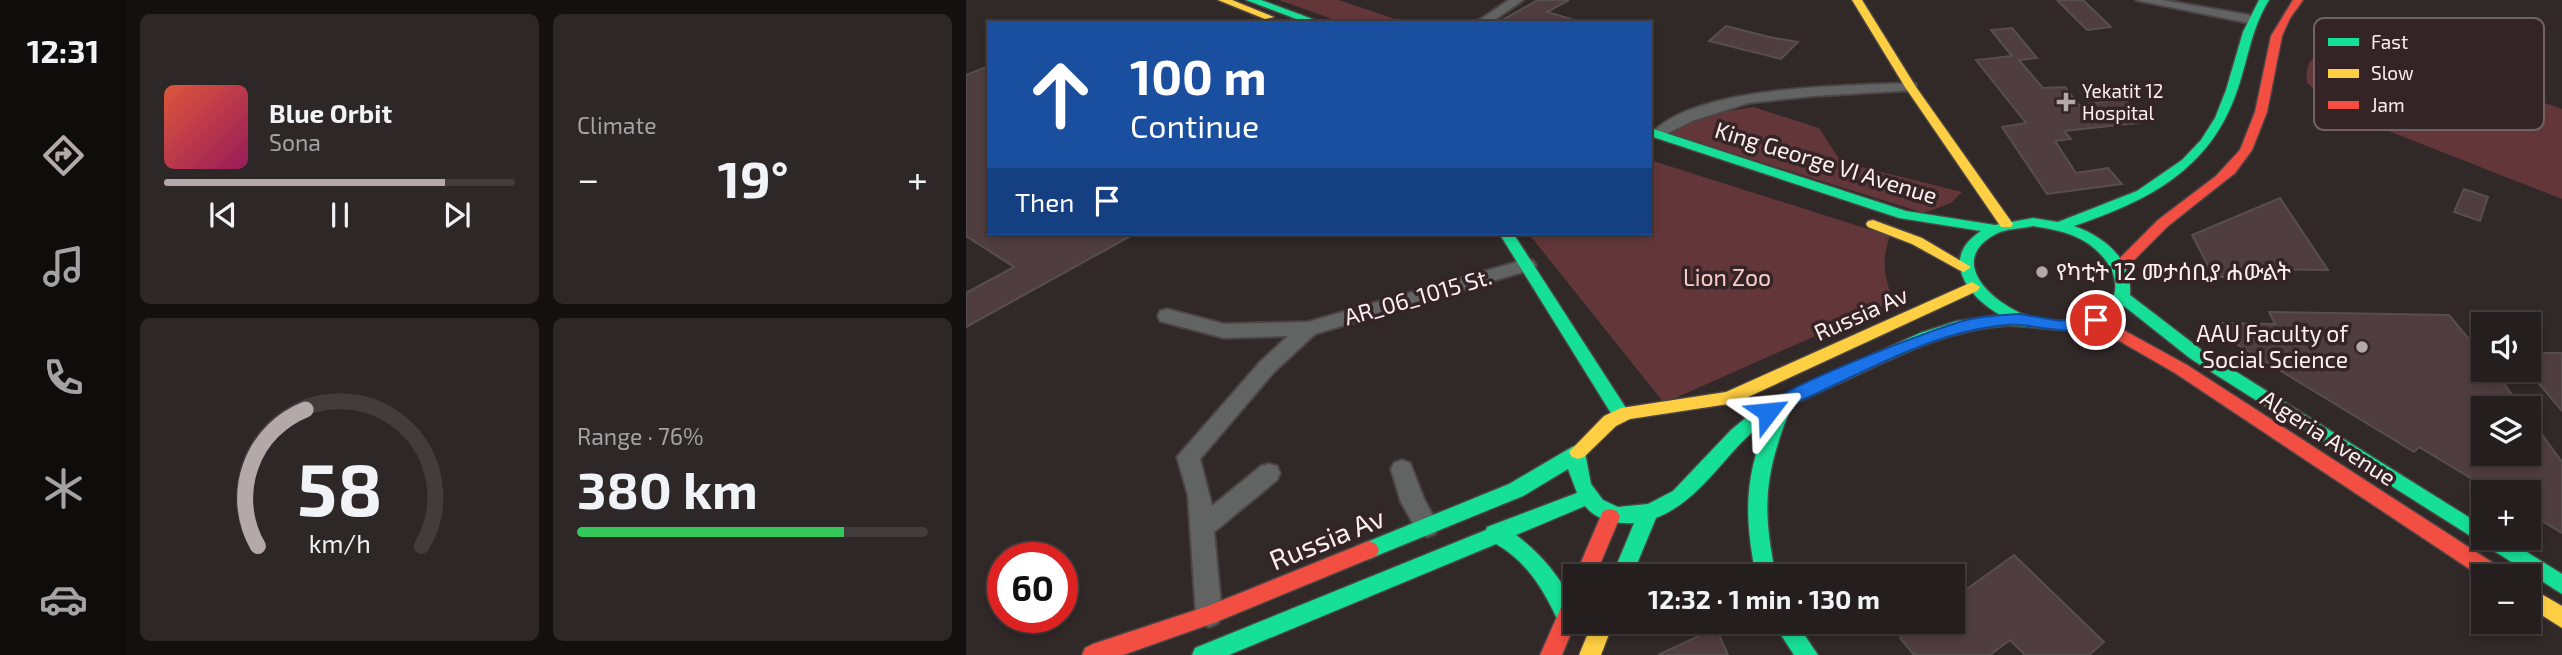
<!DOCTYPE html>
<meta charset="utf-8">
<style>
:root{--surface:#251e1e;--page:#2d2727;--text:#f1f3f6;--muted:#a3a2a4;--line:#423c3c;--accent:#b4a9a9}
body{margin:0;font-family:"Exo 2","Noto Sans Ethiopic",sans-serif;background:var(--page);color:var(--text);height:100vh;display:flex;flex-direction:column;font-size:26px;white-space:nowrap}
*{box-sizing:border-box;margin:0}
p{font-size:23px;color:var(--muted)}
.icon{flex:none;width:38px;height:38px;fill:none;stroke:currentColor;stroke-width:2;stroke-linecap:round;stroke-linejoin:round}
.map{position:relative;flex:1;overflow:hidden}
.panel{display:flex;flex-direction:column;gap:14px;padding:14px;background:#141010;width:840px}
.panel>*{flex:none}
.hud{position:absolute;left:21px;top:21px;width:665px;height:214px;border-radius:0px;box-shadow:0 4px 10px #0003,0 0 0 2px var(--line);background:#1a4fa0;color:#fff;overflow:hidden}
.controls{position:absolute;left:1505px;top:312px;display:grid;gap:14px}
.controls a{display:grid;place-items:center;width:70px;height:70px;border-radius:0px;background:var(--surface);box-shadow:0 4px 10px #0003,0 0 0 2px var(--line);font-size:35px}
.speed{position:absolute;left:21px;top:542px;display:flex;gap:14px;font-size:35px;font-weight:700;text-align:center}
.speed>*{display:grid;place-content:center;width:91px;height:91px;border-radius:50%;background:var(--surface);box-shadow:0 4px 10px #0003,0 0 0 2px var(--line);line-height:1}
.speed .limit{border:10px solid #d22;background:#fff;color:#111}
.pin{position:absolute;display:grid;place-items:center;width:60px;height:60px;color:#fff;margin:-30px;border:4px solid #fff;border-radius:50%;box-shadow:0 2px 7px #0007}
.me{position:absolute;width:77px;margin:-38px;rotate:61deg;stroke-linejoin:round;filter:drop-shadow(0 0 5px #0008)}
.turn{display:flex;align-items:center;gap:24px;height:147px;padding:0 28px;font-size:32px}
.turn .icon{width:91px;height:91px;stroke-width:2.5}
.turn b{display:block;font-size:49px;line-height:60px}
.then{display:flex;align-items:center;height:66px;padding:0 28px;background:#0003;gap:14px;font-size:26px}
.big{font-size:52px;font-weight:700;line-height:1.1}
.panel .card{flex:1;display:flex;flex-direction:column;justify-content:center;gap:10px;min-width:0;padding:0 24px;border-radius:10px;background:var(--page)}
.panel .dial{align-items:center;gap:0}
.dial svg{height:182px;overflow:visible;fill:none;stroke:var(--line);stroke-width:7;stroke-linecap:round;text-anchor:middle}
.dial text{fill:var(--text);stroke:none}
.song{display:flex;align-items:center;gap:21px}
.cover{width:84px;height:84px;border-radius:10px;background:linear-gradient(135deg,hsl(10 70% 55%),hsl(330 70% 35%))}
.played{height:7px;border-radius:4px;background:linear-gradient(90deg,var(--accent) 80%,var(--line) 80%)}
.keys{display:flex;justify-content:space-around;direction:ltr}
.heat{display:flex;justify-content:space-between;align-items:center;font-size:38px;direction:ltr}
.charge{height:10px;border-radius:5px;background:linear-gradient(90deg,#34c759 76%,var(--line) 0)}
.panel .tiles{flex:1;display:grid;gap:14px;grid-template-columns:repeat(2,1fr)}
.trip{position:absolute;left:597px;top:564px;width:402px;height:70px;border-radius:0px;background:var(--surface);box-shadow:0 4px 10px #0003,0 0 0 2px var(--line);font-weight:700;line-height:70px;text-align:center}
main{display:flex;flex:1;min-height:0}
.menu{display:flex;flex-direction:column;width:126px;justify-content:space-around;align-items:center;background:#0f0c0c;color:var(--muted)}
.menu .icon{width:49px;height:49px}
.menu .active{color:var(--accent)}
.menu b{font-size:32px;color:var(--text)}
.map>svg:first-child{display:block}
.green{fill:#63373a}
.building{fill:#503d3f;stroke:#574e4e;stroke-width:2}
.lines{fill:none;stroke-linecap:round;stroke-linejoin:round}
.street-casing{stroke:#4c4545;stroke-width:4}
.fast-casing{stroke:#4c4545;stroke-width:3}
.slow-casing{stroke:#4c4545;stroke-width:3}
.jam-casing{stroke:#4c4545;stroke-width:3}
.street{fill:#626464;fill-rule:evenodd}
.fast{fill:#16e098;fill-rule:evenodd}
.slow{fill:#ffcf43;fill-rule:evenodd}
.jam{fill:#f24e42;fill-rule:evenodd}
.route{fill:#1a73e8;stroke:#114b97;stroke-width:2}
.poi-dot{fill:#b4a9a9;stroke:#352425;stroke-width:2.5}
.labels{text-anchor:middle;stroke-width:7;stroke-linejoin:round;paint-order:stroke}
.far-poi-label{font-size:19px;fill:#fbefef;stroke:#352425;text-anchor:start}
.street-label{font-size:23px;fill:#fbefef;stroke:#352425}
.poi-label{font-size:23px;fill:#fbefef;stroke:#352425;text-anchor:start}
.park-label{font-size:23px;fill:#fccbcd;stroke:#352425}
.near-street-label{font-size:28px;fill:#fbefef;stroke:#352425}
.key{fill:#352425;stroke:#706162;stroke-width:2}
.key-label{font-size:19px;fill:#fbefef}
</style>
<main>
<nav class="menu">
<b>12:31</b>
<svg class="icon active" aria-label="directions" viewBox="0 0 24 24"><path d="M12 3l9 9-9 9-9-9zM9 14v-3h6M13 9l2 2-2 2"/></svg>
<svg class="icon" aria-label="music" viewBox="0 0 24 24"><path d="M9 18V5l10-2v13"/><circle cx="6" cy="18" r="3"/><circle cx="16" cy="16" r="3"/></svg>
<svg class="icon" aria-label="phone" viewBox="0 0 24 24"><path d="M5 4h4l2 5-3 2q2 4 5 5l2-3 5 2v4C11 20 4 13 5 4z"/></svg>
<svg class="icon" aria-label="climate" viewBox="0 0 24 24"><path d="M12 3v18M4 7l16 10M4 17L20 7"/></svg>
<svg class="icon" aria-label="car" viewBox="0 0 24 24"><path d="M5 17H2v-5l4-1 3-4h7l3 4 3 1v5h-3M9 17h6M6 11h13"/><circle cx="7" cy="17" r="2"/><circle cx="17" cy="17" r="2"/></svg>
</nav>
<section class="panel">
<div class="tiles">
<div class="card">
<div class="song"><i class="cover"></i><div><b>Blue Orbit</b><p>Sona</p></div></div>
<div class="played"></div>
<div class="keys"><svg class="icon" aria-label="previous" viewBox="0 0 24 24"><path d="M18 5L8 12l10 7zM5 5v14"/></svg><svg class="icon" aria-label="pause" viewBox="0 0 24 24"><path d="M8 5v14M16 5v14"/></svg><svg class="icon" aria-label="next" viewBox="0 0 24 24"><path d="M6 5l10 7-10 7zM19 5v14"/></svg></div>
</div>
<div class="card"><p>Climate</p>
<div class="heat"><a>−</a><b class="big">19°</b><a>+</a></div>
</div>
<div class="card dial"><svg viewBox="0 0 100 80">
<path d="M14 69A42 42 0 1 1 86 69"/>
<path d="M14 69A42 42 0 0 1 35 9" stroke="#b4a9a9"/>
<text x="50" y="56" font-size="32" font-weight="700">58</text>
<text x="50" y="72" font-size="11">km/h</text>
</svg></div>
<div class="card"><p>Range · 76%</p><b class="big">380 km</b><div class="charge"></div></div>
</div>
</section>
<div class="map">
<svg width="1596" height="655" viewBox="0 0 1596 655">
<rect width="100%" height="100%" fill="#312828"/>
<g class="green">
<polygon points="313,0 373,0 441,23 377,23"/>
<path d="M1392,48L1459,60L1596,109V199L1392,119L1361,101L1341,83C1337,48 1364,50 1392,48Z"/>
<polygon points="787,107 853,128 875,162 996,192 985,203 958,213 705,134 729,117"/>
<path d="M684,160L924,236C915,261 918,277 928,301L698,403L562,233H684Z"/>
</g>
<g class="building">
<polygon points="572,0 603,0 581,12 605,19 604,23 531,23"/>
<polygon points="1091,0 1117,0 1145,27 1121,30"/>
<polygon points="760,26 803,37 832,42 815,59 743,41"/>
<polygon points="1046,28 1071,58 1053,60 1077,88 1099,87 1113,105 1159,99 1174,118 1167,119 1171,123 1098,131 1105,139 1089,141 1110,173 1142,168 1156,184 1081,194 1036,127 1060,123 1010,60 1046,56 1025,30"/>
<polygon points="23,66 23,233 170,233 0,327 0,293 48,267 0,236 0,75"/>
<polygon points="1498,189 1522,197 1514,221 1488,212"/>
<polygon points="1314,198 1362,270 1262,269 1267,277 1248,277 1226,235"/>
<polygon points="1303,312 1483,315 1517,356 1517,369 1527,369 1556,408 1517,408 1517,453 1563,453 1563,417 1596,462 1596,533 1563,513 1563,492 1528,492 1453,447 1448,452 1264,340 1256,323 1309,324"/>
<polygon points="1563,353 1596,353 1596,411 1563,372"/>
<polygon points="1048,555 1138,642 1123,655 1059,655 1044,640 1024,655 948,655 934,638 957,621 987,621 987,599"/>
<polygon points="750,628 762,655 692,655"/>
</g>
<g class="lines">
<g class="street-casing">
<g id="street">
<polygon points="543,0 557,0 524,23 509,23"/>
<polygon points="1170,0 1196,0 1283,15 1289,19 1283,23"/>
<path d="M945,83L950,84V90L847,96L782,103L726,121L692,138L685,134C729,85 881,86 945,83Z"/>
<polygon points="561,259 567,261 570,265 567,269 349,334 308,372 234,459 246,506 295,466 303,464 311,466 314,473 311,480 248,532 256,615 252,623 243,627 234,623 230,615 222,495 211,457 294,362 322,336 258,338 194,321 192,316 194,311 201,309 258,324 342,322"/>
<polygon points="436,460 444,463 458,499 473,527 469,534 461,537 453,534 435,502 425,469 428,463"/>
</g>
</g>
<g class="fast-casing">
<g id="fast">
<polygon points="280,0 295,0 357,23 341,23"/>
<path d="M1293,0H1303C1285,29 1282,60 1271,91C1244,170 1182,201 1108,226C1139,237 1167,260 1164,295L1237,351L1517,526V537H1537L1596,574V594L1225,359L1158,306C1128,347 1076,323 1036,326C982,331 938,353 889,376C868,386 847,394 826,405C799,471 795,506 810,576H790C778,516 778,475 803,419C760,448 740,498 690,518L666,576H646L668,523C650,524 631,521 619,506L550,535C575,553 613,595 608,625L601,628L594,625C579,592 562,562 530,544L263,655H226L229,648L520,530L521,527L611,493L602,469L557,496L410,556L403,559L396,556L393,550L396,544L543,484L606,447L612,445L618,447L625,484L637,500L652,507L682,504L707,491L765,430L788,411L808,399L954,333L991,321L1034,315C1001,296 973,258 1015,231L933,218L684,136V128L940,211L1029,225L1067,218L1092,222L1171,191L1216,160L1235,140L1249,118L1260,90L1277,32ZM1067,226C1085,229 1103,232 1118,241C1154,263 1166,307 1116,318C1099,322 1079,321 1062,316C1027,304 979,261 1030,234C1041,228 1055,229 1067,226Z"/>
<polygon points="533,233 547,233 660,408 663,413 660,418 648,418"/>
<polygon points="806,621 829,621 852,655 828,655"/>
</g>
</g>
<g class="slow-casing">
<g id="slow">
<polygon points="252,0 266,0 308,17 299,19"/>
<polygon points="886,0 896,0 950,87 1047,224 1045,227 1035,227 939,87"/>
<polygon points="907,220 956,238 1005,267 998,272 993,270 946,244 902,227 900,224 902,221"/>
<polygon points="1006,282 1014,287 1011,291 769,403 664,419 650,426 618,457 612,459 606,457 603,452 638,416 655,408 760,392"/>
<polygon points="1563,587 1596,606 1596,628 1563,607"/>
<polygon points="627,621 648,621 635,655 613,655"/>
</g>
</g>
<g class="jam-casing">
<g id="jam">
<polygon points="1327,0 1337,0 1324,18 1316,36 1301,112 1286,150 1269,173 1202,226 1159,269 1149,269 1147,266 1149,263 1192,220 1250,176 1274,150 1289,112 1305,36"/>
<polygon points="1130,315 1221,365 1538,570 1541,576 1517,576 1517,578 1209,373 1124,324 1122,320"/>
<polygon points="644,509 651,511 654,517 629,576 609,576 637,511"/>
<polygon points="403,541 410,544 413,550 410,556 250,622 157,655 116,655 119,648 127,644 242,606"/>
<polygon points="609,589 610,621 596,655 574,655 602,592"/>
</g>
</g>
<use href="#street" class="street"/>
<use href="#fast" class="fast"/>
<use href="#slow" class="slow"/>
<use href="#jam" class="jam"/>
</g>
<path class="route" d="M1054,314L1094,321L1130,315L1138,320C1124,339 1075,327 1055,325C1041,324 1022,327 1008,330C952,341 886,378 834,401C823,407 813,415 802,419L793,412C804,391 975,325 1005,319C1021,316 1038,315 1054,314Z"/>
<g class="poi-dot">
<path d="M1096.5 91.5h7v7h7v7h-7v7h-7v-7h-7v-7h7z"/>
<circle cx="1076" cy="272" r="7"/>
<circle cx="1396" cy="347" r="7"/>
</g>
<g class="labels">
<g class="far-poi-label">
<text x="1116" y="98">Yekatit 12<tspan x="1116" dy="22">Hospital</tspan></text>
</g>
<g class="street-label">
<text transform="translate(860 163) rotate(17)" y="8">King George VI Avenue</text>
<text transform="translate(452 297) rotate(-16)" y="8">AR_06_1015 St.</text>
<text transform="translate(895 314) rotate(-24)" y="8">Russia Av</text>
<text transform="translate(1362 438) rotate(33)" y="8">Algeria Avenue</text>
</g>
<g class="poi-label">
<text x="1090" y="280">የካቲት 12 መታሰቢያ ሐውልት</text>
<text x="1382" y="342" text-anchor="end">AAU Faculty of<tspan x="1382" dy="26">Social Science</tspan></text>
</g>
<g class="park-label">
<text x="761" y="286">Lion Zoo</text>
</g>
<g class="near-street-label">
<text transform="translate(361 539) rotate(-22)" y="10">Russia Av</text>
</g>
</g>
<rect x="1348" y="18" width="230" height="112" rx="10" class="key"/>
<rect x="1362" y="38" width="31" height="8" fill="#16e098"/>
<rect x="1362" y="69" width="31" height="9" fill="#ffcf43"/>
<rect x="1362" y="101" width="31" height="8" fill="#f24e42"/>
<g class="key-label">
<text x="1405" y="49">Fast</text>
<text x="1405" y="80">Slow</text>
<text x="1405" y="112">Jam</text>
</g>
</svg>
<div class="controls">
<a><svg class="icon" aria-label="sound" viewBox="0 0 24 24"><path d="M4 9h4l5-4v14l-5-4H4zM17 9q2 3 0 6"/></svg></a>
<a><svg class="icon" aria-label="layers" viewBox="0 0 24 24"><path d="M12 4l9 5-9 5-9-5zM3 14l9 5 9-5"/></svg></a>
<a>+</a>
<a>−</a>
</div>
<div class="speed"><div class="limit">60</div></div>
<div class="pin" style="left:1130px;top:320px;background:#d93025"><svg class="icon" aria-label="arrive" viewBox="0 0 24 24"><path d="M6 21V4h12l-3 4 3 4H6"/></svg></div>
<svg class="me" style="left:802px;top:412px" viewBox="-20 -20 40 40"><path d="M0-17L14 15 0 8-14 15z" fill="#1a73e8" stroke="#fff" stroke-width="4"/></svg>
<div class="trip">12:32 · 1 min · 130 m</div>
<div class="hud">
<div class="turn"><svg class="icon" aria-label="ahead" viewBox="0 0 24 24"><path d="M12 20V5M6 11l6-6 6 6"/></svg><div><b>100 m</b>Continue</div></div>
<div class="then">Then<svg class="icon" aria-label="arrive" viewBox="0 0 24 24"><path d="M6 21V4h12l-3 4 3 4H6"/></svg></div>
</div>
</div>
</main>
